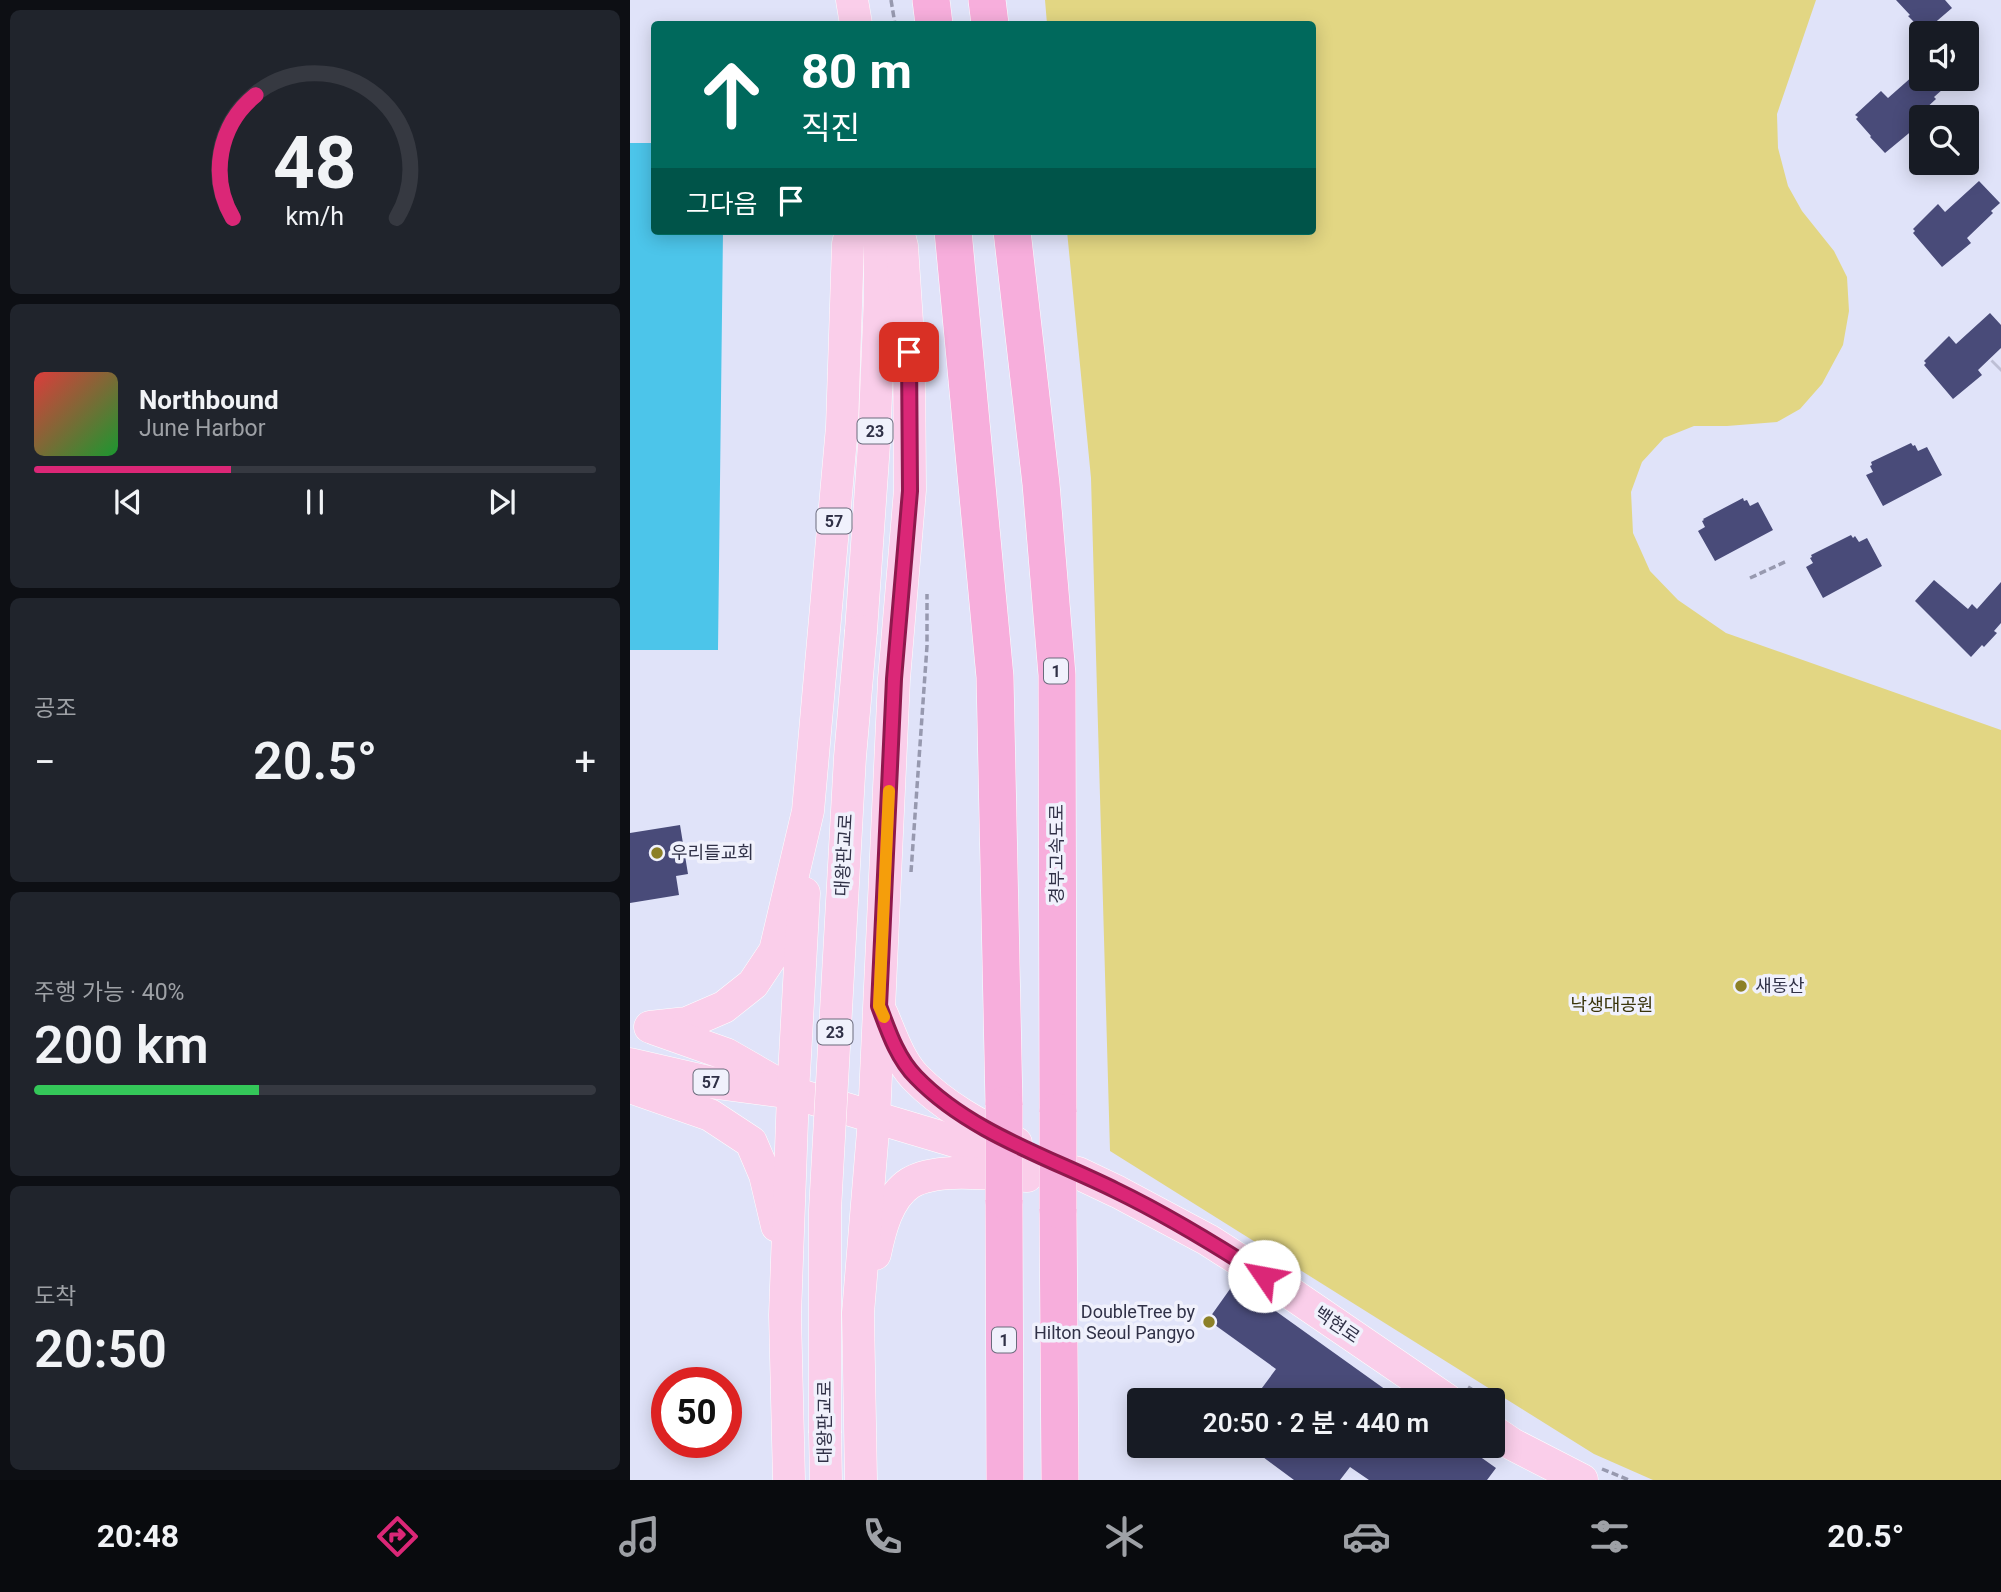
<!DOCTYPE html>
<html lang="ko">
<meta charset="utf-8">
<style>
:root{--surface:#171b24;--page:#20242c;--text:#f1f3f6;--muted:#9ea1a6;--line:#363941;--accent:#db2777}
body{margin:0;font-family:Roboto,"Noto Sans KR",sans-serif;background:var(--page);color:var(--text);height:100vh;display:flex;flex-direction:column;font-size:26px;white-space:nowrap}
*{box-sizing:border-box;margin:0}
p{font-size:23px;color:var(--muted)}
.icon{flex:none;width:38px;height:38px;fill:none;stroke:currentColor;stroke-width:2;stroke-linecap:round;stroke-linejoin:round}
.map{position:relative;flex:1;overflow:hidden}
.sheet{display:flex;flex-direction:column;gap:10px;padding:10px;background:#0d0f14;width:630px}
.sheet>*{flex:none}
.banner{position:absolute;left:21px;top:21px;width:665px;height:214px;border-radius:7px;box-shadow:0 4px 18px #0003;background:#00695c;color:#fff;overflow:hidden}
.controls{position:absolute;left:1279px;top:21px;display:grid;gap:14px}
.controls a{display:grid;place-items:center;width:70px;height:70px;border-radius:7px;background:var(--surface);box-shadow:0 4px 18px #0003;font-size:35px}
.speed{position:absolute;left:21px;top:1367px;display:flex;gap:14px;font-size:35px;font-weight:700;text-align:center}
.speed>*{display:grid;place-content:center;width:91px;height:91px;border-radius:50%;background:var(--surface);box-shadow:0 4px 18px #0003;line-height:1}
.speed .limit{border:10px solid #d22;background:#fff;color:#111}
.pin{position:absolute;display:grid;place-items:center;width:60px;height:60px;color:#fff;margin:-30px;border-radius:14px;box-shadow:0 4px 10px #0006}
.me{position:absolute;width:77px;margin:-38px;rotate:303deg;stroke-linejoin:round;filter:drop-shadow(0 0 5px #0008)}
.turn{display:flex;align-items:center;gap:24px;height:147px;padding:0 35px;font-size:32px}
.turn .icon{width:91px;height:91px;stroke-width:2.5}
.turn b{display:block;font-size:49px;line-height:60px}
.then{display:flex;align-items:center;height:66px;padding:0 35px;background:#0003;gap:14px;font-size:26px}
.big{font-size:52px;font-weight:600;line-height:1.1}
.sheet .card{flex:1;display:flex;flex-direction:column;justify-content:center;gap:10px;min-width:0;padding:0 24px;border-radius:10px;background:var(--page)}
.sheet .dial{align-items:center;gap:0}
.dial svg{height:182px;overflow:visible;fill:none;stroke:var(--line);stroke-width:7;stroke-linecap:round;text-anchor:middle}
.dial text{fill:var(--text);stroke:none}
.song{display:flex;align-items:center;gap:21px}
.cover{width:84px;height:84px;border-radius:10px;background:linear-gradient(135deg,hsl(0 70% 55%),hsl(130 70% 35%))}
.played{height:7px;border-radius:4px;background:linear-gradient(90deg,var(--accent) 35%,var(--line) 35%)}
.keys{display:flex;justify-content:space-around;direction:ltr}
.heat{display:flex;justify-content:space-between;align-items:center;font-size:38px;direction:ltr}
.charge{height:10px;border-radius:5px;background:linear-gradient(90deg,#34c759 40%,var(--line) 0)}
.trip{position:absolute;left:497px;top:1388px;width:378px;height:70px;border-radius:7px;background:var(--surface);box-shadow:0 4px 18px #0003;font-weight:600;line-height:70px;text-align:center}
.tabs{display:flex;height:112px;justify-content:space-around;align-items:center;background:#090b0e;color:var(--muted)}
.tabs .icon{width:49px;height:49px}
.tabs .active{color:var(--accent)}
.tabs b{font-size:32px;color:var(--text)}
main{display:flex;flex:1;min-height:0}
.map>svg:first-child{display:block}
.green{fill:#e2d683}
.water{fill:#4cc5ea}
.building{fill:#494b79}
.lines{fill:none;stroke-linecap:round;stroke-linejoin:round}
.minor-tunnel{stroke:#bdbfd5;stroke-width:24;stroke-dasharray:24 12;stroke-linecap:butt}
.major-casing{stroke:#fff;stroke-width:33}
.highway-casing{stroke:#fff;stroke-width:38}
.path{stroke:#9799af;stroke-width:3.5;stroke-dasharray:7 3.5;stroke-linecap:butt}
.major{stroke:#faceea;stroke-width:32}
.highway{stroke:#f7aedc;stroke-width:37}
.major-bridge-casing{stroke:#fff;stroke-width:33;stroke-linecap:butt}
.highway-bridge-casing{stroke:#fff;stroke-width:38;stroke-linecap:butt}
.major-bridge{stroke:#faceea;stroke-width:32}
.highway-bridge{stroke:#f7aedc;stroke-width:37}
.route-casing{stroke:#8e194d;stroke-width:18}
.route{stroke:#db2777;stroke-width:12}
.slow{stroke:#f59e0b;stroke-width:12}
.poi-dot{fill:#8c8027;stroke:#f0f1fc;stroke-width:2.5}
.labels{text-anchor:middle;stroke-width:7;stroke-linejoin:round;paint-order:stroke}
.shield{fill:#f0f1fc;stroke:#6a6b7d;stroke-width:2}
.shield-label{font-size:16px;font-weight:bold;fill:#303147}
.poi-label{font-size:18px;fill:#303147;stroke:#f0f1fc;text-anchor:start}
.street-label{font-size:18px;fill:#303147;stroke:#f0f1fc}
.park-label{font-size:18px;fill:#39340a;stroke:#f0f1fc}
</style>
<main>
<section class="sheet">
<div class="card dial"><svg viewBox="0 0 100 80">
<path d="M14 69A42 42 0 1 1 86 69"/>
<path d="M14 69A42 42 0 0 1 24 15" stroke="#db2777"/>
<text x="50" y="56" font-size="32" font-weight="700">48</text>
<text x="50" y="72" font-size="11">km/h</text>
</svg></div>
<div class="card">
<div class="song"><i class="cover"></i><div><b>Northbound</b><p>June Harbor</p></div></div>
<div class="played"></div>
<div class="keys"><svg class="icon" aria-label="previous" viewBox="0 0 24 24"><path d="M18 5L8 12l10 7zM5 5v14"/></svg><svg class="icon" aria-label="pause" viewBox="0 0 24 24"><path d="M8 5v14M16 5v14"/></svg><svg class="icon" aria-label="next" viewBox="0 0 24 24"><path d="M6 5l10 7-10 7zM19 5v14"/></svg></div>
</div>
<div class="card"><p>공조</p>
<div class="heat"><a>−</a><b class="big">20.5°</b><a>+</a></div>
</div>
<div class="card"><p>주행 가능 · 40%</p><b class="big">200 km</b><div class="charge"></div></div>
<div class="card"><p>도착</p><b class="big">20:50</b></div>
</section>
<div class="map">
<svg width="1371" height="1480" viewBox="0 0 1371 1480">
<rect width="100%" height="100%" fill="#e0e3f9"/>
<polygon class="green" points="415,0 1186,0 1147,114 1148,148 1158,186 1172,211 1204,251 1217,277 1219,311 1213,345 1192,384 1170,409 1147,422 1097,426 1064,426 1034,438 1012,462 1001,492 1003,533 1020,571 1048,600 1096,633 1371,730 1371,1480 1023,1480 964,1454 480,1151 461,478 437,231 682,231 682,24 417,24"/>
<polygon class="water" points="0,143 24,143 24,231 93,231 88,650 0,650"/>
<g class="building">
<polygon points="1266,0 1315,0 1322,8 1294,32 1278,16 1280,15"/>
<polygon points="1292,68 1292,79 1303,79 1313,89 1304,97 1306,99 1279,124 1284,129 1255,153 1240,137 1241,136 1226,119 1228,117 1225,115 1251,91 1258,98"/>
<polygon points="1349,181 1370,203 1361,211 1363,213 1337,238 1341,243 1312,267 1283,233 1285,231 1283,229 1308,204 1315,212"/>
<polygon points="1360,313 1371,325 1371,348 1348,370 1352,375 1323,399 1294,365 1296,363 1294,361 1319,336 1326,344"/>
<polygon points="1281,443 1283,446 1285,445 1288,451 1297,447 1312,475 1253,506 1236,475 1243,472 1240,466 1242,465 1241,462"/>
<polygon points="1113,498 1114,501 1117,500 1120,506 1128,502 1143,530 1085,561 1068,531 1075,527 1072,521 1074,520 1073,519"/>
<polygon points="1221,535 1223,538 1225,536 1229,542 1237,538 1252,566 1193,598 1176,567 1183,563 1180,558 1182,557 1181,555"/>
<polygon points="1304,580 1338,609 1342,604 1347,609 1371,582 1371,623 1364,631 1367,633 1354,647 1352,645 1341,657 1285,601"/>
<polygon points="50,825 58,874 46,876 49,895 0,903 0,833"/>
<polygon points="605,1282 770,1400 640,1400 629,1392 646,1369 578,1320"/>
<polygon points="641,1446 835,1446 866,1468 857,1480 739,1480 720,1467 710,1480 664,1480 633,1457"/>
</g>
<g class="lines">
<polyline class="minor-tunnel" points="1369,370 1371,368"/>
<g class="major-casing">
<g id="major">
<polyline points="222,0 226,24"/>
<polyline points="231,631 244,444 250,296 250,231"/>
<path d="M252,1014C261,1035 269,1060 285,1077C313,1106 350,1126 386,1143"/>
<polyline points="20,1027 57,1023 94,1007 123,984 145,951 178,811 212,427 218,244 221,231"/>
<polyline points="25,1029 96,1054 150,1085"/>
<polyline points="0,1064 79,1082 163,1093 331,1143 448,1173 488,1192 578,1240 653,1288 817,1400"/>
<polyline points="0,1087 80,1115 121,1142 135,1175 147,1226"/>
<path d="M245,1254C250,1230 258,1197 280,1183C307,1166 365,1175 397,1176"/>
<polyline points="863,1431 882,1444 952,1480"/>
<polyline points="195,1433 196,1480"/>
<polyline points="159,1480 155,1315 163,1093 174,893"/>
<polyline points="231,1480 228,1313 244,1119 264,679 280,490 279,352 272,246 268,231"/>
</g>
</g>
<g class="highway-casing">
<g id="highway">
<polyline points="301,0 304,24"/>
<polyline points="357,0 360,24"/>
<polyline points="323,231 365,677 374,1105"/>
<polyline points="382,231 411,484 427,675 428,1112"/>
<polyline points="374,1200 375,1480"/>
<polyline points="428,1209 430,1480"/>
</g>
</g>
<g class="path">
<polyline points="261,0 265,24"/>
<polyline points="1120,578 1157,561"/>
<polyline points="281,872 297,646 297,594"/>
<polyline points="838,1387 859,1400"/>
<polyline points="972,1469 999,1480"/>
</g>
<use href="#major" class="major"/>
<use href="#highway" class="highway"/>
<g class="major-bridge-casing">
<polyline id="major-bridge" points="195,1433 195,1210 220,757 231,631"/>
</g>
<g class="highway-bridge-casing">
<g id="highway-bridge">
<polyline points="374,1105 374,1200"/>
<polyline points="428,1209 428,1112"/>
</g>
</g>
<use href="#major-bridge" class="major-bridge"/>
<use href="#highway-bridge" class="highway-bridge"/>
</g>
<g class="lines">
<g class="route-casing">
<path id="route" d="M279,352L280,491L264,679L249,1006C258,1030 267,1058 286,1077C339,1132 418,1157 485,1190C537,1215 586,1245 634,1276"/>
</g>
<use href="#route" class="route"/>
<polyline class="slow" points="254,1017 249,1006 259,791"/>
</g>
<g class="poi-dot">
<circle cx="27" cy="853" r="7"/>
<circle cx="1111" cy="986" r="7"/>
<circle cx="579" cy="1322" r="7"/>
</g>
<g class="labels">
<g class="shield">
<rect x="227.5" y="418.5" width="35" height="25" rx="5"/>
<rect x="186.5" y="508.5" width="35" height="25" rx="5"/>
<rect x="414" y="658.5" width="24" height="25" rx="5"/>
<rect x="187.5" y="1019.5" width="35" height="25" rx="5"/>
<rect x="63.5" y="1069.5" width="35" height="25" rx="5"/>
<rect x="362" y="1327.5" width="24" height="25" rx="5"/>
</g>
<g class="shield-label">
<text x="245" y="437">23</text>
<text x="204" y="527">57</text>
<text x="426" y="677">1</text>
<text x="205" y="1038">23</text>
<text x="81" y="1088">57</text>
<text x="374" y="1346">1</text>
</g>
<g class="poi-label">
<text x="41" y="859">우리들교회</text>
<text x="1125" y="992">새동산</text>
<text x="565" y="1318" text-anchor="end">DoubleTree by<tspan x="565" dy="21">Hilton Seoul Pangyo</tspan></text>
</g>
<g class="street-label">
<text transform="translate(427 854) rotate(-90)" y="6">경부고속도로</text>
<text transform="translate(214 855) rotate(-87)" y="6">대왕판교로</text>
<text transform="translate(707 1325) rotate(34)" y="6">백현로</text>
<text transform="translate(195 1422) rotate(-90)" y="6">대왕판교로</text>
</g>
<g class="park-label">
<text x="982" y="1011">낙생대공원</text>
</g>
</g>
</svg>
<div class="controls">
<a><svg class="icon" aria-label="sound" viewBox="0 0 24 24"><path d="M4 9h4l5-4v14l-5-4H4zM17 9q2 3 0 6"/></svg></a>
<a><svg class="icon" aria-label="search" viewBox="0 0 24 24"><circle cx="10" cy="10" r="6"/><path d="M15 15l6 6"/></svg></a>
</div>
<div class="speed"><div class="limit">50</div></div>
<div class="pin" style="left:279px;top:352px;background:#d93025"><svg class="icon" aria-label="arrive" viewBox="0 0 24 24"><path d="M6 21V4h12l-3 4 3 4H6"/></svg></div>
<svg class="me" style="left:634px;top:1276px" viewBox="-20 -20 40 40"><circle r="19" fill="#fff"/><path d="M0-13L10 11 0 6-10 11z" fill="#db2777"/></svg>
<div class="trip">20:50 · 2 분 · 440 m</div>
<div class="banner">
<div class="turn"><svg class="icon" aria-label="ahead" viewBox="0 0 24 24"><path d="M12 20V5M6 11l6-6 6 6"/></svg><div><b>80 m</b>직진</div></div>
<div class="then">그다음<svg class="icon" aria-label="arrive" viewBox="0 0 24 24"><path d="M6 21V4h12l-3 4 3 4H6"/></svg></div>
</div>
</div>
</main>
<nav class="tabs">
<b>20:48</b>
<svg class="icon active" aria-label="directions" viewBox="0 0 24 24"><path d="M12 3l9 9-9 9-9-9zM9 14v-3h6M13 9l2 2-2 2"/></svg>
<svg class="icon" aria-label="music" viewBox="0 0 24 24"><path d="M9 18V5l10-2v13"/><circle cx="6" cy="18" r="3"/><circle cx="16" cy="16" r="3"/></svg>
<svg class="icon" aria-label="phone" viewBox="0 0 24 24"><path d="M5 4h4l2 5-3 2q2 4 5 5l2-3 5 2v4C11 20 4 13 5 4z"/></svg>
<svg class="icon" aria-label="climate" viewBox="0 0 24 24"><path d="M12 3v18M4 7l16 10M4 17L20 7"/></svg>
<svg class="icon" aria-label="car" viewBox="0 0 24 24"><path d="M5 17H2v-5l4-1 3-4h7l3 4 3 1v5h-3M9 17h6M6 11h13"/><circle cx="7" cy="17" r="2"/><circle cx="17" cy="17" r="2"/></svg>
<svg class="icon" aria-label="filters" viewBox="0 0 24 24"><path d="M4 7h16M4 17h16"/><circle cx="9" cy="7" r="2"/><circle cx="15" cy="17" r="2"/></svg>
<b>20.5°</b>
</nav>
